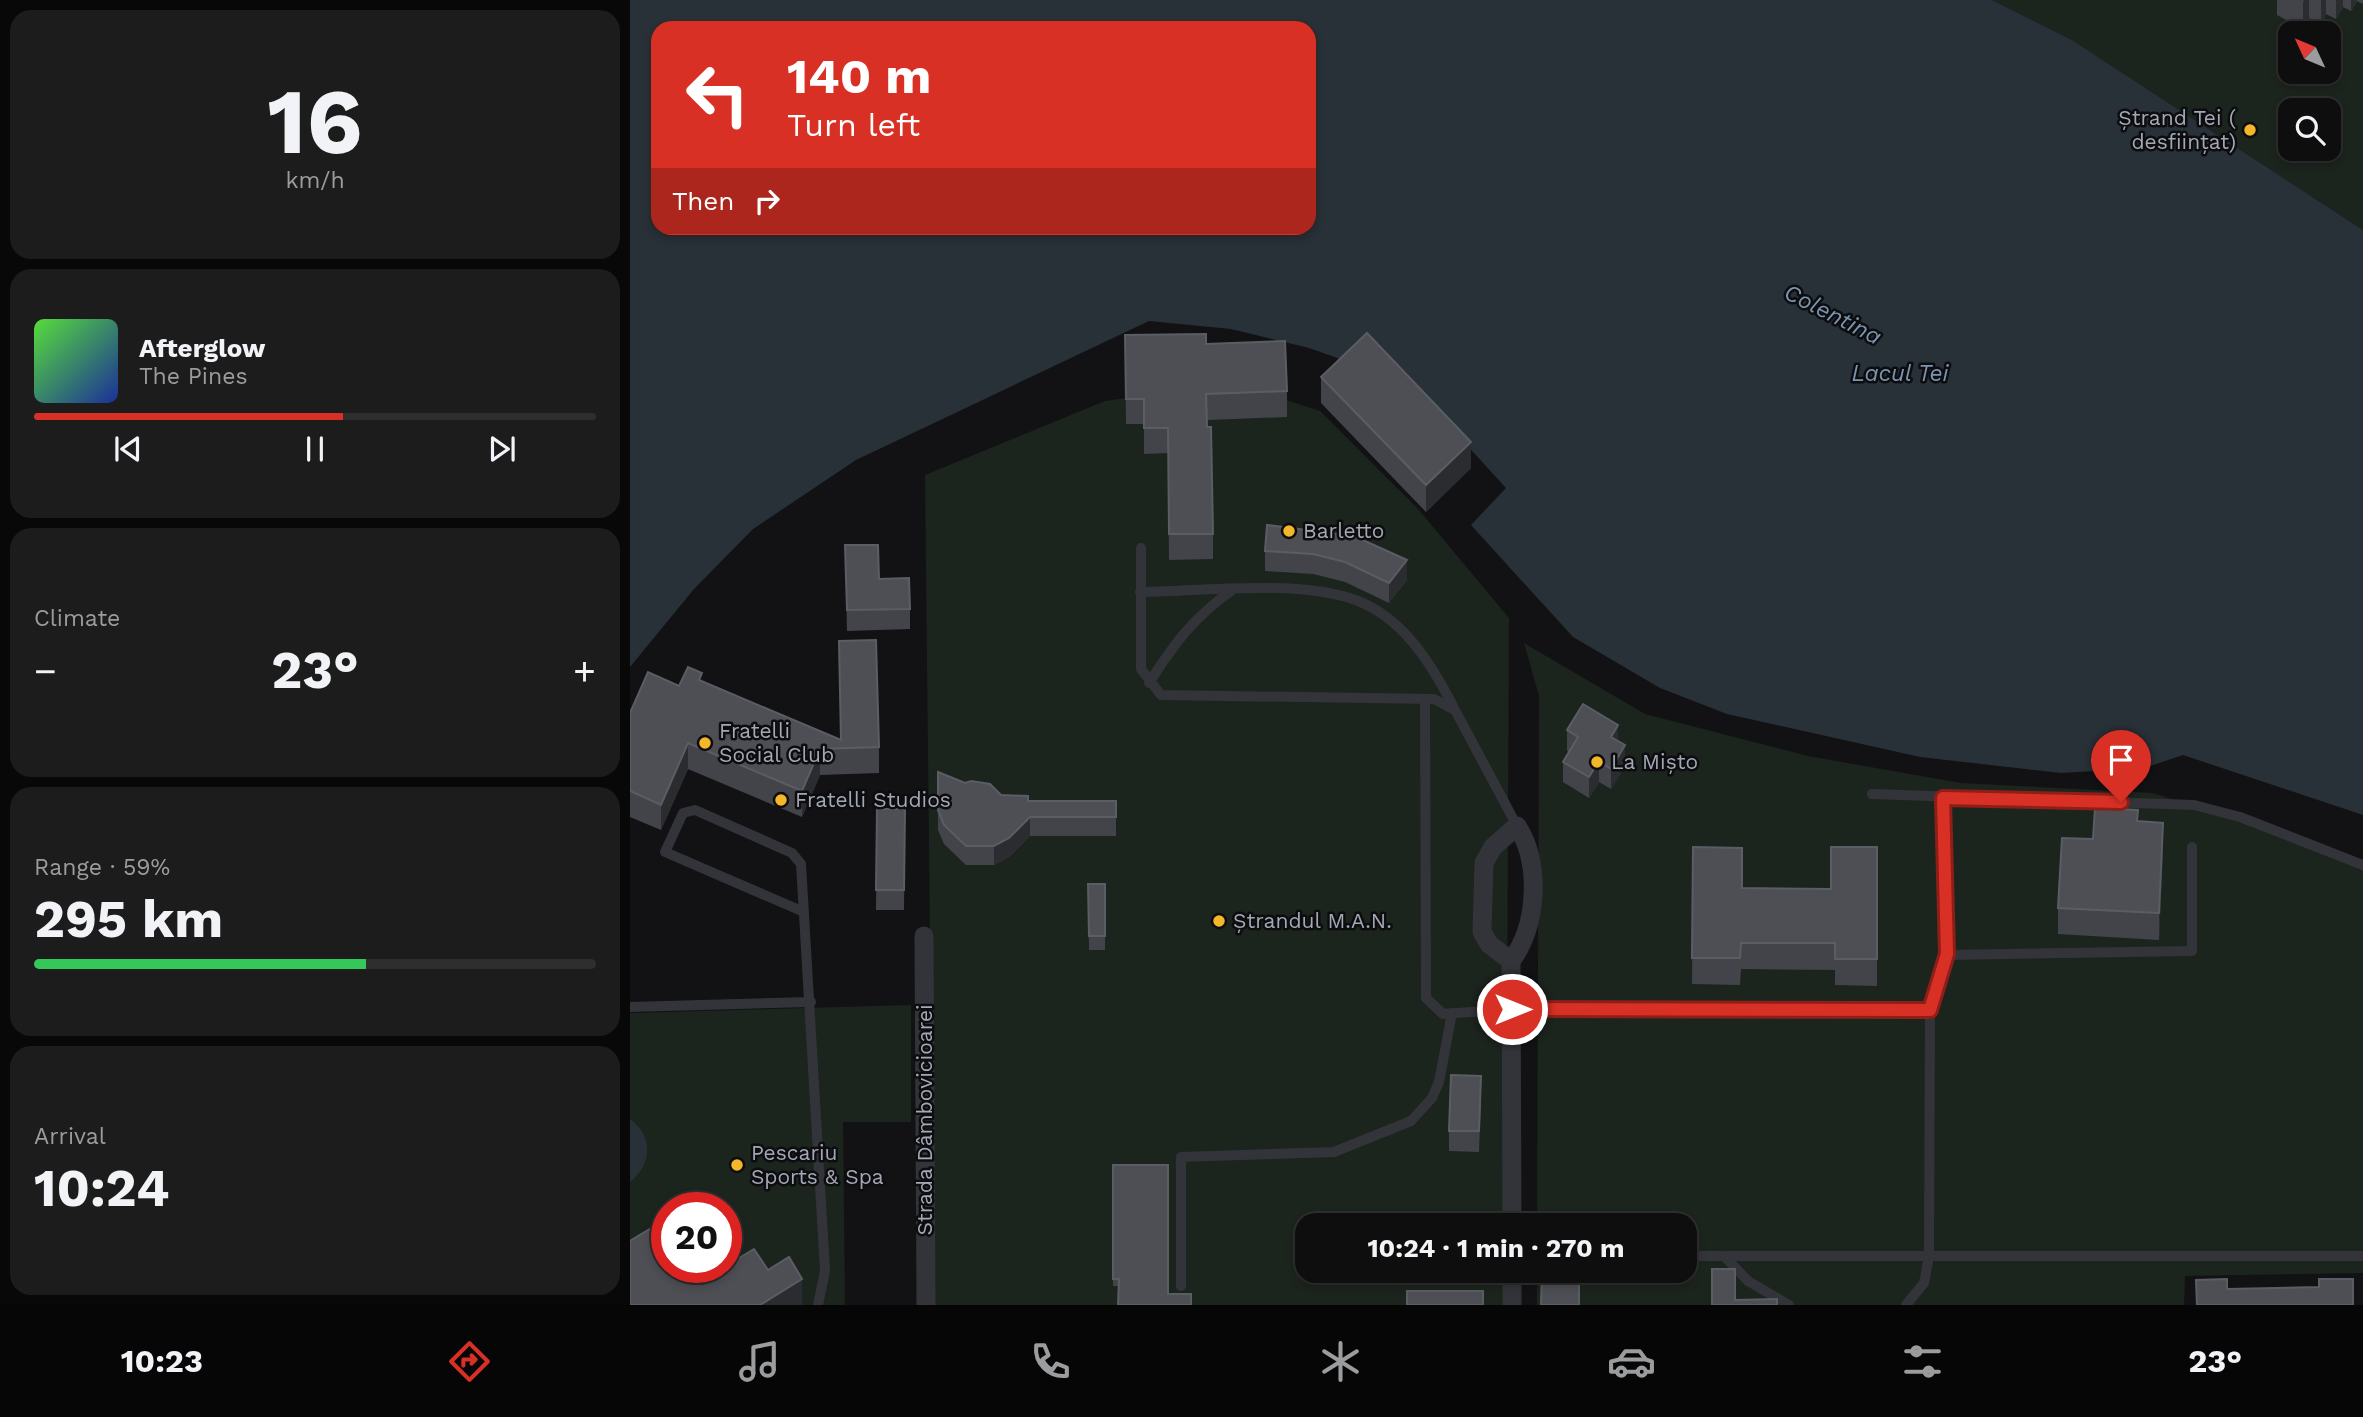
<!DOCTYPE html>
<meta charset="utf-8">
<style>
:root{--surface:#0e0e0f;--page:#1c1c1d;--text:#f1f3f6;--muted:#9b9c9e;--line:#2e2e2f;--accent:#d93025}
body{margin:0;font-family:"Work Sans",sans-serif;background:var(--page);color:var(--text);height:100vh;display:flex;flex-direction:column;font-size:26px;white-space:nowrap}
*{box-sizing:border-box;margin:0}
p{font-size:23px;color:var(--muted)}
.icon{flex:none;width:38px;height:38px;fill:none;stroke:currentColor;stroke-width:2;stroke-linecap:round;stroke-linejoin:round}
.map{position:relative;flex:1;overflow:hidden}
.drawer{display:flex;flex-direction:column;gap:10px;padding:10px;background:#080808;width:630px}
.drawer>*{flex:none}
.hud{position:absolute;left:21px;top:21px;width:665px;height:214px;border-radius:21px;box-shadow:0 4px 10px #0003,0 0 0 2px var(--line);background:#d93025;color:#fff;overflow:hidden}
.needle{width:46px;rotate:314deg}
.controls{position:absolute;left:1648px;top:21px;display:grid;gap:14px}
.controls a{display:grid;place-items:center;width:63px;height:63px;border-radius:14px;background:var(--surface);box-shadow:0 4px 10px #0003,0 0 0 2px var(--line);font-size:35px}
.speed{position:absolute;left:21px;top:1192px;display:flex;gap:14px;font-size:35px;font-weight:700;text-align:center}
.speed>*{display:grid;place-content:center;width:91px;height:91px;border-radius:50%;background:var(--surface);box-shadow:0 4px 10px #0003,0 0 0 2px var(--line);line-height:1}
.speed .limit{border:10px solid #d22;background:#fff;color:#111}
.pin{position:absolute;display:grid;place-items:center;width:60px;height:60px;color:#fff;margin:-72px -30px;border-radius:50% 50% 50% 0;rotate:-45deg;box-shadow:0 0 7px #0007}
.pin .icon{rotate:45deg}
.me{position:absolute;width:77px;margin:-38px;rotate:90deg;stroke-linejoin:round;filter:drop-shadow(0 0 5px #0008)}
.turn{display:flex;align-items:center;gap:24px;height:147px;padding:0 21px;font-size:32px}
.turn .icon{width:91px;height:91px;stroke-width:2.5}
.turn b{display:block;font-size:49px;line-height:60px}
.then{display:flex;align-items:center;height:66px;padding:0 21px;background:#0003;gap:14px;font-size:26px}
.big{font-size:52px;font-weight:700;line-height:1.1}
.drawer .tile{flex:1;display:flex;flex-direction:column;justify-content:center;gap:10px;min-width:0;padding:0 24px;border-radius:21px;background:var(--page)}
.drawer .dial{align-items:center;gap:0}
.dial b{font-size:91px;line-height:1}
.song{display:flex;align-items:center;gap:21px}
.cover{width:84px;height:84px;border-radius:10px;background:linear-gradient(135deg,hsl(110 70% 55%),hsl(230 70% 35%))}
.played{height:7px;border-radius:4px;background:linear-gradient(90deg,var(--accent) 55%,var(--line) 55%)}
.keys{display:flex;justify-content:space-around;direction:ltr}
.heat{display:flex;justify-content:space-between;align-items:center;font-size:38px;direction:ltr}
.charge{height:10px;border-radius:5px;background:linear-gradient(90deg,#34c759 59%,var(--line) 0)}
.trip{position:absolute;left:665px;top:1213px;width:402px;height:70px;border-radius:21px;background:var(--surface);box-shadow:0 4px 10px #0003,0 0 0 2px var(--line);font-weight:700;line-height:70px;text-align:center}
.menu{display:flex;height:112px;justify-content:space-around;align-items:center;background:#060606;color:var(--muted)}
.menu .icon{width:49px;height:49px}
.menu .active{color:var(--accent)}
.menu b{font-size:32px;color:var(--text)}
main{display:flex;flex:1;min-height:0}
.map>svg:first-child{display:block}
.green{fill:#1c241e;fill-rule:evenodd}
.water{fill:#283038;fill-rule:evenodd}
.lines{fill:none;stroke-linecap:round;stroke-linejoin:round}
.service{stroke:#333439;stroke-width:10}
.minor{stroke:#333439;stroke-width:19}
.wall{fill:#434449}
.shaded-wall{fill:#2b2c2f}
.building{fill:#4e4f55;stroke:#5b5d64;stroke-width:2}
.route-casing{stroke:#8d1f18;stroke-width:18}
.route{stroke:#d93025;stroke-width:12}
.poi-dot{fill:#f4b72a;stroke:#0d0d0f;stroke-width:2.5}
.labels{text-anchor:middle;stroke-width:5;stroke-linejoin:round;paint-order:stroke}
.poi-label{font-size:21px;fill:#a3a8b5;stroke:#0d0d0f;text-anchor:start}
.street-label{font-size:21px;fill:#a3a8b5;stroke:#0d0d0f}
.water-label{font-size:23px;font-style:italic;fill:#7995b1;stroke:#0d0d0f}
</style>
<main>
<section class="drawer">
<div class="tile dial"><b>16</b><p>km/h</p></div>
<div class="tile">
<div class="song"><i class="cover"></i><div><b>Afterglow</b><p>The Pines</p></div></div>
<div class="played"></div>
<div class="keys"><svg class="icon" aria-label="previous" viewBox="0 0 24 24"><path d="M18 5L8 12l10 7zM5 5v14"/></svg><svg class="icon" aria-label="pause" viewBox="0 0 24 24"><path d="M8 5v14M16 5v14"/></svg><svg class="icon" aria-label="next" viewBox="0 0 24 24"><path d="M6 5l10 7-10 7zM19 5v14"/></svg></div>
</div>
<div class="tile"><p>Climate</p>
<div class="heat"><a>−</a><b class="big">23°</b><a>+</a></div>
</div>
<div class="tile"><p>Range · 59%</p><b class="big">295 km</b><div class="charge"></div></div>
<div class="tile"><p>Arrival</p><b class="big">10:24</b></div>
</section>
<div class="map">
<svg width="1733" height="1305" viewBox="0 0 1733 1305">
<rect width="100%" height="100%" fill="#121214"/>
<g class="green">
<path d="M1362,0H1733V230L1442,40ZM1661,33H1699V72H1661ZM1661,110H1699V149H1661Z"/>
<polygon points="531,393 638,394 690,411 788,509 879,618 876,1225 677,1225 677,1270 876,1271 875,1305 304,1305 295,475 475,401"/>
<polygon points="894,643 1015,714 1178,756 1331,783 1523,793 1733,862 1733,1273 1555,1276 1554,1305 907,1305 907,1271 1055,1270 1055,1225 907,1225 909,696"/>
<path d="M281,1005V1122H213L215,1305H0V1013ZM37,1208H96V1267H37Z"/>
</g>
<g class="water">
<path d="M0,0H1362L1442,40L1733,230V815L1553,755L1514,768L1431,773L1290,757L1097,714L1030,688L943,637L841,525L876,488L737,336L713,360L679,348L601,329L519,321L226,460L123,529L64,589L0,667ZM28,28H679V228H28Z"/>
<path d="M0,1119C24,1136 22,1165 0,1182Z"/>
</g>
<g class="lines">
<g class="service">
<polyline points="511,548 511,669 531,695 804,699 825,710 887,826"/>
<path d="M510,592C572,591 671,579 728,601C774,619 802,665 823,706"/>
<path d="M519,683C544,644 563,618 601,591"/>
<polyline points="795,699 796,998 813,1014 882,1009 1300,1010"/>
<polyline points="1242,794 1564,805 1610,817 1733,865"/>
<polyline points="174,912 35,852 53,813 65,810 162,853 171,864 195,1271 188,1305"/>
<polyline points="1317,955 1562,951 1562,847"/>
<polyline points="0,1007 181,1002"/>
<polyline points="1055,1256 1733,1256"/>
<polyline points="1094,1256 1118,1281 1159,1305"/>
<polyline points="551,1286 551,1157 704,1152 781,1121 802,1098 809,1082 822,1013"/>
<polyline points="1276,1305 1294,1283 1299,1256 1300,1010 1317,955 1313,798"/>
</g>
<g class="minor">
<polyline points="294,936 296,1305"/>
<path d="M881,961L859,944L852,932L854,863L863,847L887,826C911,862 908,926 881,961L882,1225"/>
<polyline points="882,1305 882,1270"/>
</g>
</g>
<g class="wall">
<polygon points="1647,0 1733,0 1733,4 1727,1 1721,11 1713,7 1706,19 1696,14 1691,24 1679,18 1673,29 1647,15"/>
<polygon points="495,335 576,344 657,391 657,417 577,420 583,534 583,559 539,560 538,453 514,454 514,424 496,424"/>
<polygon points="691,377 841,468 796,512 691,403"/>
<polygon points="637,525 777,580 759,603 715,582 683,574 635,571 635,551"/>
<polygon points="215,545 280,609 280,629 217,631"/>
<polygon points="209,641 249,747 249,773 190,775 172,817 58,769 31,830 0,817 0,713 49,686 72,681 211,740"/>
<polygon points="937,730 988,741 995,766 981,789 969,782 959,798 933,782 933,762 939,752 937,751"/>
<polygon points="308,772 335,783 371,795 398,801 486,801 486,836 400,836 379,857 364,865 336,865 314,844 308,830"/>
<polygon points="247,809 275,809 274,910 246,910"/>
<polygon points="1508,821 1533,850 1529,940 1428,934 1428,908 1463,839"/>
<polygon points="1063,847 1112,888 1201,889 1247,847 1247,986 1205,985 1205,970 1111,969 1110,985 1062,984"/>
<polygon points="458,884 475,884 475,950 459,950"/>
<polygon points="851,1097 849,1152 819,1151 819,1131"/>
<polygon points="483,1165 538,1165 488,1286 483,1286"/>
</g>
<g class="shaded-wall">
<polygon points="1674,0 1679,0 1679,18 1673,29 1673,2"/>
<polygon points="1691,0 1696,0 1696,14 1691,24"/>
<polygon points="1706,0 1713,0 1713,7 1706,19"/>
<polygon points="1721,0 1727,0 1721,11"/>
<polygon points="841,442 841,468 796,512 796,485"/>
<polygon points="777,560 777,580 759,603 759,583"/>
<polygon points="988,725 988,746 981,737"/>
<polygon points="58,743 58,769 31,830 31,805"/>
<polygon points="995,745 995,766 981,789 981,769"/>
<polygon points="190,749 190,775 172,817 172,791"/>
<polygon points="969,761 969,782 959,798 959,777"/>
<polygon points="400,817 400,836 379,857 364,865 364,846"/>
<polygon points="1533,823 1533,850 1529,940 1529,913"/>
<polygon points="172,1279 172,1304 171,1305 130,1305"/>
</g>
<g class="building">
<polygon points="737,333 841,442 796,485 691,377"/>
<polygon points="576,334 576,344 655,341 657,391 576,394 577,427 581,427 583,534 539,534 538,428 514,428 514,399 496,399 495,335"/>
<polygon points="637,525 724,536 777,560 759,583 715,562 683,554 635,551"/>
<polygon points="215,545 248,545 249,579 279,578 280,609 217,610"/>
<polygon points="246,640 249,747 190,749 172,791 58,743 31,805 0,791 0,713 18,672 49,686 58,667 72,673 69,680 211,740 209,641"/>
<polygon points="953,704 988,725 981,737 995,745 981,769 969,761 959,777 933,762 948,737 937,730"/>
<polygon points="308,772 335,783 341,781 360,784 371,795 398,796 398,801 486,801 486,817 400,817 379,838 364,846 336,846 314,825 308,810"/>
<polygon points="1465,808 1508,810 1507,821 1533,823 1529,913 1428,908 1432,838 1463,839"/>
<polygon points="247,809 275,809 274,890 246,890"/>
<polygon points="1063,847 1112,848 1112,888 1201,889 1201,847 1247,847 1247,959 1205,959 1205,943 1111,943 1110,958 1062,958"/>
<polygon points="458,884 475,884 475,936 459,936"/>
<polygon points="821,1075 851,1076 849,1131 819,1131"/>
<polygon points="483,1165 538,1165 538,1294 561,1294 561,1305 488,1305 489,1279 483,1279"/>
<polygon points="23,1227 36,1247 37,1246 37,1267 96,1267 96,1249 104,1261 124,1249 138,1270 159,1257 172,1279 130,1305 0,1305 0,1241"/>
<polygon points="1082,1269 1105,1269 1105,1300 1147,1299 1147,1305 1082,1305"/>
<polygon points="912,1270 949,1270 949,1305 911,1305"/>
<polygon points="1597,1279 1597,1289 1689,1287 1689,1279 1723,1279 1723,1305 1567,1305 1566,1280"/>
<rect x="777" y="1291" width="76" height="14"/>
</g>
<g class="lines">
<g class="route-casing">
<polyline id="route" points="882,1009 1300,1010 1317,954 1313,798 1491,802"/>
</g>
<use href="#route" class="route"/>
</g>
<g class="poi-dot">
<circle cx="1620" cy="130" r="7"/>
<circle cx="659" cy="531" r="7"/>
<circle cx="75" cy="743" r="7"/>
<circle cx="967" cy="762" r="7"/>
<circle cx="151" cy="800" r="7"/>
<circle cx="589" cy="921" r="7"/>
<circle cx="107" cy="1165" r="7"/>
</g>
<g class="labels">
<g class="poi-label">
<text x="1606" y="125" text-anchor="end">Ștrand Tei (<tspan x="1606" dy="24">desființat)</tspan></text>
<text x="673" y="538">Barletto</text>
<text x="89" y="738">Fratelli<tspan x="89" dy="24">Social Club</tspan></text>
<text x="981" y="769">La Mișto</text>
<text x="165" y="807">Fratelli Studios</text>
<text x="603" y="928">Ștrandul M.A.N.</text>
<text x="121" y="1160">Pescariu<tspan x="121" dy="24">Sports &amp; Spa</tspan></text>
</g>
<g class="street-label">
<text transform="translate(295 1120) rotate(-90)" y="7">Strada Dâmbovicioarei</text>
</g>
<g class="water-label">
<text transform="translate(1203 314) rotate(27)" y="8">Colentina</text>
<text x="1270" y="381">Lacul Tei</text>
</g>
</g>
</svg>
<div class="controls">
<a><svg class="needle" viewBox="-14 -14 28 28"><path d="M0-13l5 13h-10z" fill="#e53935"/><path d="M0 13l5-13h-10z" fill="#9b9c9e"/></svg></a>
<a><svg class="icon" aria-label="search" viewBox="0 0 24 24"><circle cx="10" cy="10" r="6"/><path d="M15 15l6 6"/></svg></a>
</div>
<div class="speed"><div class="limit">20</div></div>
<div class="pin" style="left:1491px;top:802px;background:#d93025"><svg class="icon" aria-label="arrive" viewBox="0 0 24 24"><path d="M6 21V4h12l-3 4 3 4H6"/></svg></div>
<svg class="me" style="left:882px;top:1009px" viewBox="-20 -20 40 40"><circle r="17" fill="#d93025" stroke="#fff" stroke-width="3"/><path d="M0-11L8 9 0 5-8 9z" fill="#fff"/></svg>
<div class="trip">10:24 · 1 min · 270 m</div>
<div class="hud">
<div class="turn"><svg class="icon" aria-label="left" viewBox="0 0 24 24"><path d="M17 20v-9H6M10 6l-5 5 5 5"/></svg><div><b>140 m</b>Turn left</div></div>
<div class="then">Then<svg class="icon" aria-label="right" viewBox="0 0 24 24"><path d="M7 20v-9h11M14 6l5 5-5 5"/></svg></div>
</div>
</div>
</main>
<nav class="menu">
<b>10:23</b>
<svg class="icon active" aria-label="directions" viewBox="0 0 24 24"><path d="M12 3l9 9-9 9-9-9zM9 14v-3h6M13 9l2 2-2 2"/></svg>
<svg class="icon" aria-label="music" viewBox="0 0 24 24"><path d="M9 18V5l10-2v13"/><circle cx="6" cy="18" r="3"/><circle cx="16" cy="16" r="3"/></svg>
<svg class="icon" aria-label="phone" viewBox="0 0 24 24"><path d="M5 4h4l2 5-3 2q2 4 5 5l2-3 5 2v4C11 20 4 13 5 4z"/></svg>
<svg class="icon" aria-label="climate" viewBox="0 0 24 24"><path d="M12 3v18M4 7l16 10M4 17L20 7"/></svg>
<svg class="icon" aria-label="car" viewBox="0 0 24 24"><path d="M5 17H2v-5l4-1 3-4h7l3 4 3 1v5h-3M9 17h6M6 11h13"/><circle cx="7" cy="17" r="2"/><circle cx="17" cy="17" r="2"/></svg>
<svg class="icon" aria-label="filters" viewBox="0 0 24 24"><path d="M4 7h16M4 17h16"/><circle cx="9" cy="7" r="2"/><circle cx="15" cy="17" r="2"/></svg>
<b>23°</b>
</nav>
